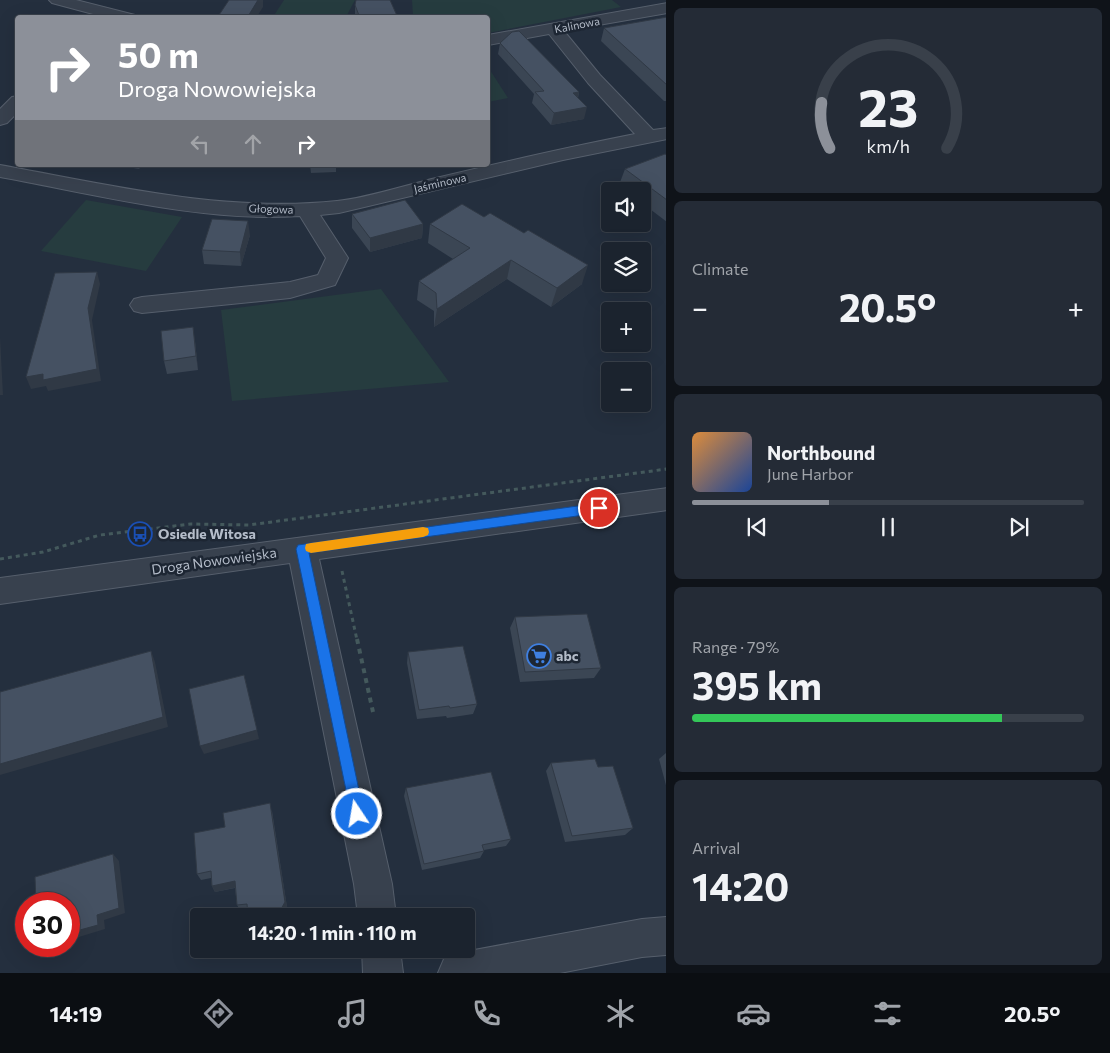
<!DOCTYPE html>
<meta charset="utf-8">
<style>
:root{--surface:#1b232e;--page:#242b36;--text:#f1f3f6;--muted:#a0a4aa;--line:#39404a;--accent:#8c9099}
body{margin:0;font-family:Commissioner,sans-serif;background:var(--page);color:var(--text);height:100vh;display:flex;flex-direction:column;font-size:19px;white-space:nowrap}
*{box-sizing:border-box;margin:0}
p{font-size:16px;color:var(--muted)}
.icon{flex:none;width:28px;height:28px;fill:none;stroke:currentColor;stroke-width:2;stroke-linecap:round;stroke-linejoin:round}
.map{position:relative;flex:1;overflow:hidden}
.sheet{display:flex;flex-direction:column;gap:8px;padding:8px;background:#0f1319;width:444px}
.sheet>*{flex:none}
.banner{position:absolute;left:15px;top:15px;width:475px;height:152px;border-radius:5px;box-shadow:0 5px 20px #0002,0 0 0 1px var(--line);background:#8c9099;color:#fff;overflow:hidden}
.controls{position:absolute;left:601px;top:182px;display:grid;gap:10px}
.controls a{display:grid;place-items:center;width:50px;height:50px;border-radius:5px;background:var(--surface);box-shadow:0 5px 20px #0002,0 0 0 1px var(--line);font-size:25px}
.speed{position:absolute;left:15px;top:892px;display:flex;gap:10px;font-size:25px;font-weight:700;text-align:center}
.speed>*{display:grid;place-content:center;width:65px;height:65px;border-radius:50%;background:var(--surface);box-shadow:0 5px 20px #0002,0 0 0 1px var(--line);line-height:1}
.speed .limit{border:8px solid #d22;background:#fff;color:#111}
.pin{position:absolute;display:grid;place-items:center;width:42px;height:42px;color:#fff;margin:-21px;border:2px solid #fff;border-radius:50%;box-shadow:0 1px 5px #0007}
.me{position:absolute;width:55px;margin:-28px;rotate:348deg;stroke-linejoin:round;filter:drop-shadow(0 0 4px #0008)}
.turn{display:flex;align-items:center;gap:18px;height:105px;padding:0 20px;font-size:22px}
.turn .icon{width:65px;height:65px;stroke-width:2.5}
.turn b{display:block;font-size:35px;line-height:42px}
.lanes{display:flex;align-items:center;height:48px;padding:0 20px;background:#0003;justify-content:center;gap:25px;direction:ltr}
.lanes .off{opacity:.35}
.big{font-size:38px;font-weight:700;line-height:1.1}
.sheet .card{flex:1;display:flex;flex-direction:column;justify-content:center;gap:8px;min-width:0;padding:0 18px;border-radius:8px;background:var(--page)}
.sheet .dial{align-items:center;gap:0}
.dial svg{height:130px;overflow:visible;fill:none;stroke:var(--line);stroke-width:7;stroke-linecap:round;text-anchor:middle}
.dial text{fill:var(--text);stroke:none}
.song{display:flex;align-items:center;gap:15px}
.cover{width:60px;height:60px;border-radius:8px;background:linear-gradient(135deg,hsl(30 70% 55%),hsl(220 70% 35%))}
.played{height:5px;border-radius:2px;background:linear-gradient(90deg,var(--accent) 35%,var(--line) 35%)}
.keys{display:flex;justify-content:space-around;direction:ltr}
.heat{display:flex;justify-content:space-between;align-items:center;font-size:28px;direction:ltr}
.charge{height:8px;border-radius:4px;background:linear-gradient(90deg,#34c759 79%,var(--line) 0)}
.trip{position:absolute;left:190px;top:908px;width:285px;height:50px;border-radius:5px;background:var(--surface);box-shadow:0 5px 20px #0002,0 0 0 1px var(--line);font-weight:700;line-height:50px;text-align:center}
.dock{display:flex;height:80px;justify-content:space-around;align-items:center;background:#0b0e12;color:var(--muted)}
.dock .icon{width:35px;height:35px}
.dock .current{color:var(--accent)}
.dock b{font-size:22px;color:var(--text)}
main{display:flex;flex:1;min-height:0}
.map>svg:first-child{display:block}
.green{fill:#263c3f}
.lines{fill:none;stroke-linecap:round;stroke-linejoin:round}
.minor-casing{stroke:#565f6c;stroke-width:2}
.path-far1{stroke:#44595c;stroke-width:3;stroke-dasharray:4 4;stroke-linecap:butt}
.path{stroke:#44595c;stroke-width:4;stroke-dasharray:5 5;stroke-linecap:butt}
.minor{fill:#38414e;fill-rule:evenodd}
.wall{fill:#3b4654}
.shaded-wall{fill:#303945}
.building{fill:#455162;stroke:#303945}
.route{fill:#1a73e8;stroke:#114b97}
.slow{fill:#f59e0b}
.labels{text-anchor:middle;stroke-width:5;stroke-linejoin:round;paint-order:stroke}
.far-street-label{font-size:11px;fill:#b4bcc9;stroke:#1d2633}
.poi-label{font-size:14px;font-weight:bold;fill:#b4bcc9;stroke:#1d2633;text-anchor:start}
.street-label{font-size:14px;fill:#b4bcc9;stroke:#1d2633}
</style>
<main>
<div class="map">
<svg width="667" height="973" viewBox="0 0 667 973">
<rect width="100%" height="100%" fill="#242f3e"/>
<g class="green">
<polygon points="284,0 355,0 346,17 273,17"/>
<polygon points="412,0 612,0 621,7 488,33 488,18 413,17"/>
<polygon points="488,67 508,98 488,102"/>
<polygon points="86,200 182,217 146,271 41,251"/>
<polygon points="381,289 449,382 232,401 221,310"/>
</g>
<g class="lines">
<g class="minor-casing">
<g id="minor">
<polygon points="49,0 76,0 135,15 137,18 108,18 52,3"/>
<path d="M667,3V13L564,31L600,75L653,130L667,128V139L563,160L339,213L320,215L348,258L335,285L290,298L142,313L134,311L130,305L134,299L142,297L290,282L318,275L326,258L300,216C205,223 94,194 0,177V165C111,185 224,213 337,201C367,198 406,185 436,178C503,162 569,147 635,134L588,83L549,34L488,45V35Z"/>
<polygon points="18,96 18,112 7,123 0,125 0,109 12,97"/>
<polygon points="667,488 667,510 319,559 392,884 396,916 358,916 354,884 290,563 0,604 0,578"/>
<polygon points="667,917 667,955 642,957 560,973 438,973 444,959 458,953 642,919"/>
<polygon points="362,949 400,949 403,973 363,973"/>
</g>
</g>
<g class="path-far1">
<polyline points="0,559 43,552 100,535 191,524 249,525 667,469"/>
<polyline points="342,571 357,640"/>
</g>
<polyline class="path" points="357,639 373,712"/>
<use href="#minor" class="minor"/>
</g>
<g class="wall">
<polygon points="355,5 398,18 355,18"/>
<polygon points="667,17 667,101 664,101 601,41 604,28"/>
<polygon points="500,43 579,92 578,98 584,119 551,125 532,103 534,94 498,54"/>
<polygon points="667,155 667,222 642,203 642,191 627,191 619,185 625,169"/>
<polygon points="116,165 142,165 139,169"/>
<polygon points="310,165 336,165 336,172 311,173"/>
<polygon points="352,214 423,224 422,238 370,252 352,228"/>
<polygon points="430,224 582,284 551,307 507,279 434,327 434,311 417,300 419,281 453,259 428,243"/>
<polygon points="250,235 241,266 204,264 202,250"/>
<polygon points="195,341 198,370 167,374 164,361"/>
<polygon points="515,617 601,668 594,678 520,682 510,628"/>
<polygon points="408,652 477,704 473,714 447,718 446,716 417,719 407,663"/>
<polygon points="667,752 667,789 659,759"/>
<polygon points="551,763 598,767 633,828 625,835 565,842 546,771"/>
<polygon points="406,788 511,839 506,846 484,850 484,851 480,858 422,870 404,796"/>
<polygon points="272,811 287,907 281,916 248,916 248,909 240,910 237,905 235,888 215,892 212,886 211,878 201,880 197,874 225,827"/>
</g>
<g class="shaded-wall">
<polygon points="258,0 263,0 263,7 256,18 247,18"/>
<polygon points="579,92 576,103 573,93"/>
<polygon points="587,107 584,119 551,125 554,113"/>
<polygon points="138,165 142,165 139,169"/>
<polygon points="248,221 250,235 241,266 240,252"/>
<polygon points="423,224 422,238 370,252 370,238"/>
<polygon points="511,260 507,279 434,327 437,309"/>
<polygon points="588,265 582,284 551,307 557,288"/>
<polygon points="97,272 100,284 92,320 101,381 48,391 46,386 31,389 26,377 88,308"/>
<polygon points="193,327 195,341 198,370 196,356"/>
<polygon points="0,337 3,395 0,395"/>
<polygon points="151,651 155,662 168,727 0,775 0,764"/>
<polygon points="257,730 259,739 204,754 200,746"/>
<polygon points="270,803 287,907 281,916 277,916"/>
<polygon points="113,854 119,861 125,913 104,920 105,929 69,940 69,933 97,915"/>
<polygon points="235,881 238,887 215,892 212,886"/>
</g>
<g class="building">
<polygon points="229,0 258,0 247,18 217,18"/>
<polygon points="356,0 390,0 398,18 360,18 355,5"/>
<polygon points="667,17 667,85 604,28"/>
<polygon points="519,31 579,92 573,93 587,107 554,113 535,92 544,91 500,43 512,32"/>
<polygon points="665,154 667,155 667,200 625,169"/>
<polygon points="405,200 423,224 370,238 352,214"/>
<polygon points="462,204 484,217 490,213 524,233 528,230 588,265 557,288 511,260 437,309 436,293 419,281 470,248 430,224"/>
<polygon points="212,219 248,221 240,252 202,250"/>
<polygon points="97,272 88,308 97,369 43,380 43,374 26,377 55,273"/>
<polygon points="193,327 196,356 164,361 161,331"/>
<polygon points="587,614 601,668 525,672 515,617"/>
<polygon points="463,646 477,704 450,708 449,706 419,710 408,652"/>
<polygon points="151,651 163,717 0,764 0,692"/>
<polygon points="244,675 257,730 200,746 189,689"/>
<polygon points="595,759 598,767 613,766 633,828 572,836 551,763"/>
<polygon points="491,772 511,839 482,845 484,851 424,864 406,788"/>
<polygon points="270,803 285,902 277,916 248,916 247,904 237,905 235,881 212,886 211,871 197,874 194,833 225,827 223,813"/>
<polygon points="113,854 119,908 97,915 98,925 69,933 69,904 36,904 35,877"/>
</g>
<polygon class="route" points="599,503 603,504 604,508 603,511 599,513 309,553 364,814 362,819 357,822 352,819 296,549 298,545"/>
<polygon class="slow" points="423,527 428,528 429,532 428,535 423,537 311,553 306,551 305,548 306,544 311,543"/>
<defs>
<g id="bus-ring" transform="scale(1.25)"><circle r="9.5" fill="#1d2633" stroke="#1a4fb4" stroke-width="1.5"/><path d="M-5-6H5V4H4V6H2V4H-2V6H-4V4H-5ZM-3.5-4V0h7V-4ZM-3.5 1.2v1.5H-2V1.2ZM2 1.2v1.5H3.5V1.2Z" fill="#1a4fb4"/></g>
<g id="supermarket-ring" transform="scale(1.25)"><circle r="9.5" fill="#1d2633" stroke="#3f7fe0" stroke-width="1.5"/><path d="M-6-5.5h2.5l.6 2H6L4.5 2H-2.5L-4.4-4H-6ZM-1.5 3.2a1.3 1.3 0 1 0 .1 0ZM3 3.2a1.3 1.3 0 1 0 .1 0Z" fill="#3f7fe0"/></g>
</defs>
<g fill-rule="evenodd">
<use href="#bus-ring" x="140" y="534"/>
<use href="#supermarket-ring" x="539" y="656"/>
</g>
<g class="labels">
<g class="far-street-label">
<text transform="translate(577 25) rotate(-11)" y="4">Kalinowa</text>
<text transform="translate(440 183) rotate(-13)" y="4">Jaśminowa</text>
<text transform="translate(271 209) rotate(2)" y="4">Głogowa</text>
</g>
<g class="poi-label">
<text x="158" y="539">Osiedle Witosa</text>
<text x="556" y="661">abc</text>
</g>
<g class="street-label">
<text transform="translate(214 561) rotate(-8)" y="5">Droga Nowowiejska</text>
</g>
</g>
</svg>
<div class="controls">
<a><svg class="icon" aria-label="sound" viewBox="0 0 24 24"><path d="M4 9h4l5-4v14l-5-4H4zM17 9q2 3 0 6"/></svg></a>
<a><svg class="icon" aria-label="layers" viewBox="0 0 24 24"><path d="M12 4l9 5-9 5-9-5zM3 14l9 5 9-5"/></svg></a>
<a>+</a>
<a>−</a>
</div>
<div class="speed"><div class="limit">30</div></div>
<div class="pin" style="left:599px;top:508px;background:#d93025"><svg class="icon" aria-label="arrive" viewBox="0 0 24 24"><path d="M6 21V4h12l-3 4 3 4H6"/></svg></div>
<svg class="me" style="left:357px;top:814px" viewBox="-20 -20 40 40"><circle r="17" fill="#1a73e8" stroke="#fff" stroke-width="3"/><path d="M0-11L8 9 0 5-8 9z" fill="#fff"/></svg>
<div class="trip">14:20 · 1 min · 110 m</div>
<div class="banner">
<div class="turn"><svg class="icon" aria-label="right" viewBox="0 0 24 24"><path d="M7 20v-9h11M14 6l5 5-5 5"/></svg><div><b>50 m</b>Droga Nowowiejska</div></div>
<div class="lanes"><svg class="icon off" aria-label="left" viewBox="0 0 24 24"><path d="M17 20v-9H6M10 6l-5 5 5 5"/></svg><svg class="icon off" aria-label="ahead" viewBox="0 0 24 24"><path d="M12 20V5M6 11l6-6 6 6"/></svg><svg class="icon" aria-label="right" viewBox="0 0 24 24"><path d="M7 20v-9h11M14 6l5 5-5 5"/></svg></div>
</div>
</div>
<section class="sheet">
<div class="card dial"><svg viewBox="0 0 100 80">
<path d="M14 69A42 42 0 1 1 86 69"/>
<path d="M14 69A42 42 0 0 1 9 41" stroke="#8c9099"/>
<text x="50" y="56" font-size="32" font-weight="700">23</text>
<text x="50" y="72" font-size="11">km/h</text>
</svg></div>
<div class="card"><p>Climate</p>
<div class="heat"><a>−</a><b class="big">20.5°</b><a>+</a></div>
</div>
<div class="card">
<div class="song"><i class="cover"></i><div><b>Northbound</b><p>June Harbor</p></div></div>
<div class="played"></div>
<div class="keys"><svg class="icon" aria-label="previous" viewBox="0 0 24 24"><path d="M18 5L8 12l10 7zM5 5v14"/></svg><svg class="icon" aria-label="pause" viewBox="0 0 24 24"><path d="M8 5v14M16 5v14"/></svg><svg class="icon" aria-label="next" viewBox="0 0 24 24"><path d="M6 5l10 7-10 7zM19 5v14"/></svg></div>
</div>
<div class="card"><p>Range · 79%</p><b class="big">395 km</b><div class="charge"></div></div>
<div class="card"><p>Arrival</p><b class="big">14:20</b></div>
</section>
</main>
<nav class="dock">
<b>14:19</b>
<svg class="icon current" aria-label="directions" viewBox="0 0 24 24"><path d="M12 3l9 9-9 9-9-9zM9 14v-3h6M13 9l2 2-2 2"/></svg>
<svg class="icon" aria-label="music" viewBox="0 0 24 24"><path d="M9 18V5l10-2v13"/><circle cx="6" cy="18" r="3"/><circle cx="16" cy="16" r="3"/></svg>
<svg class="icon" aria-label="phone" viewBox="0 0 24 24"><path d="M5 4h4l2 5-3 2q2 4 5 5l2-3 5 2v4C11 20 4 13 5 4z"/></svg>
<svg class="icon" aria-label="climate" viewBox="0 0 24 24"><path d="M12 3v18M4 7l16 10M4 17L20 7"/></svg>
<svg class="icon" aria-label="car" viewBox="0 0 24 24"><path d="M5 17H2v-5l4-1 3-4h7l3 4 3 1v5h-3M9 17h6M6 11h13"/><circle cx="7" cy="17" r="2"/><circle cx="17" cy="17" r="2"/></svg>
<svg class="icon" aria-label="filters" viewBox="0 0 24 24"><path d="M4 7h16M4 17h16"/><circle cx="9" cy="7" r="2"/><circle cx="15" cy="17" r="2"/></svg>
<b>20.5°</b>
</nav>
